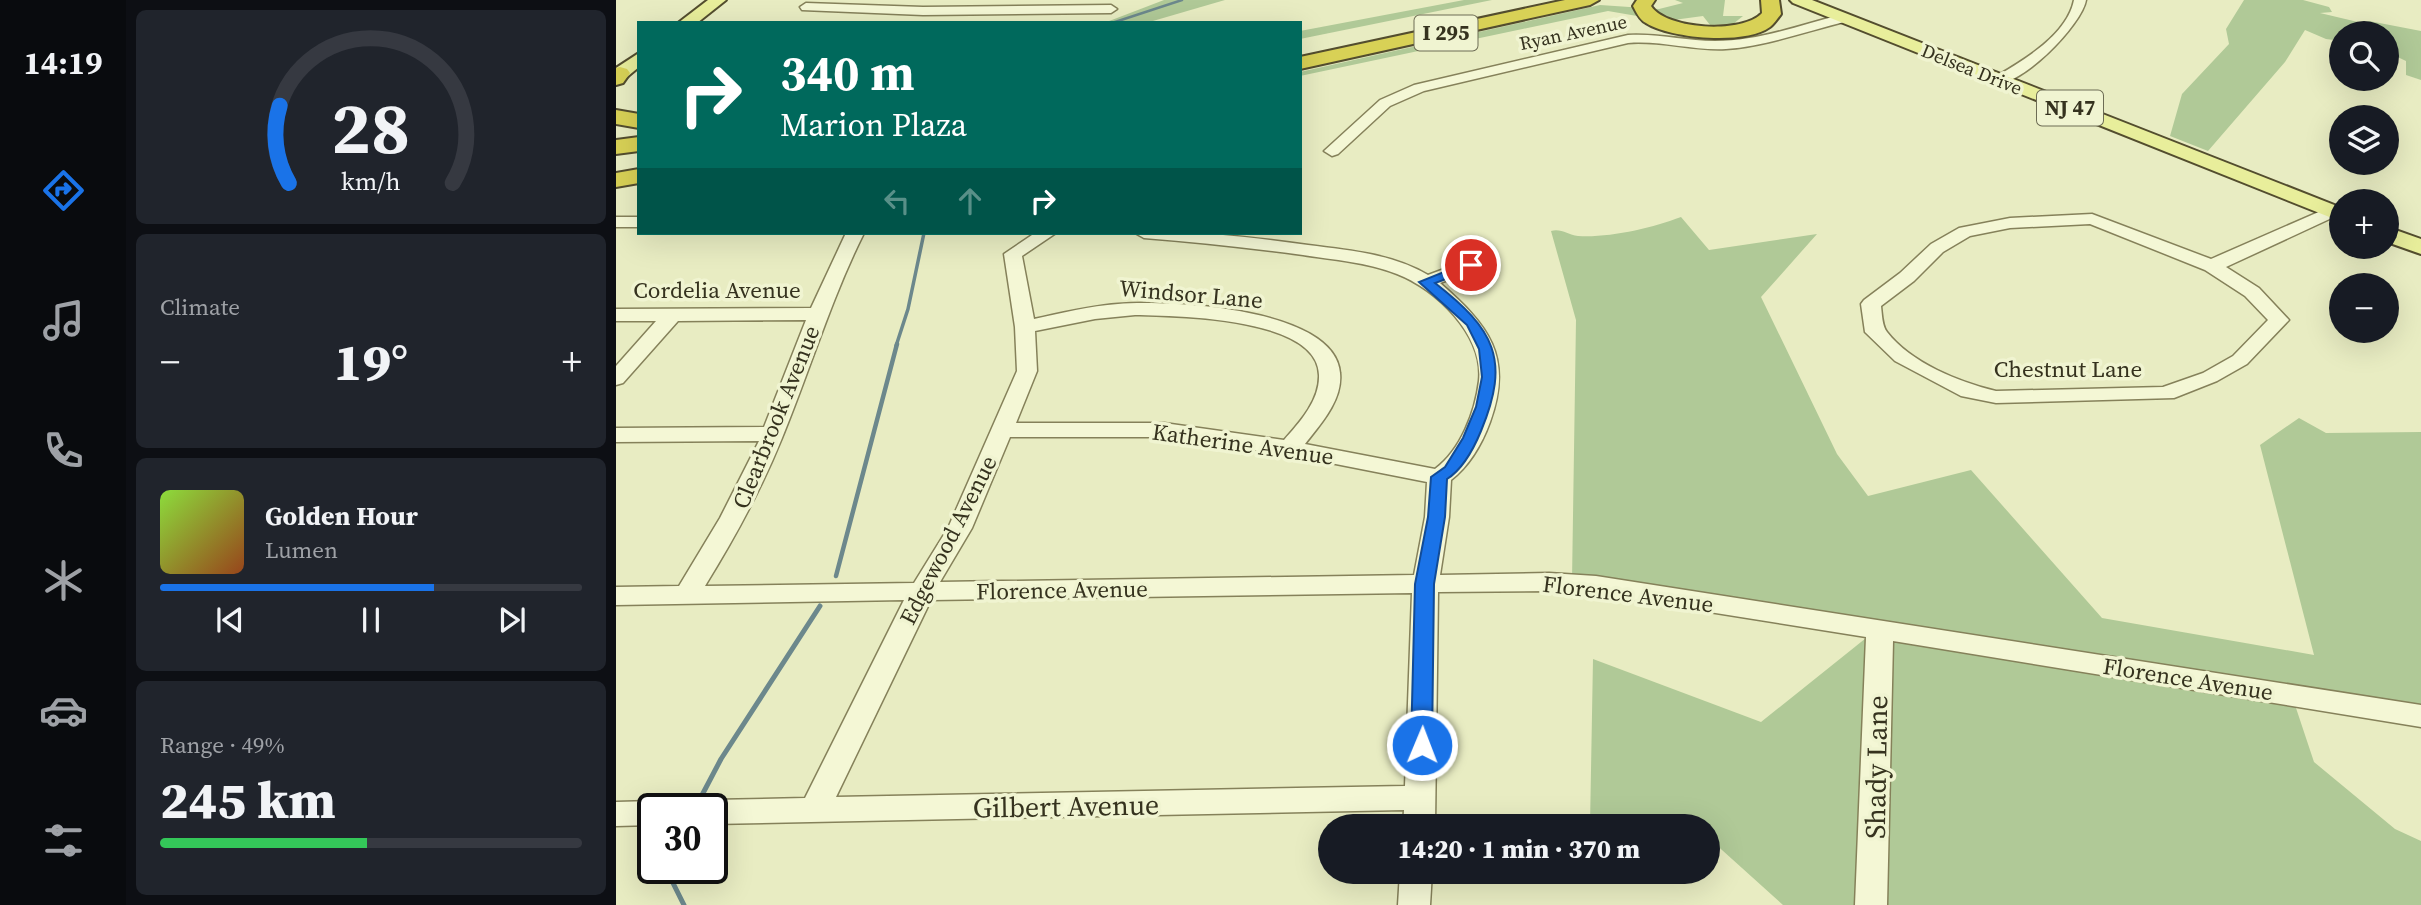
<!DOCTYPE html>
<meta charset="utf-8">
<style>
:root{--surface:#171b24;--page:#20242c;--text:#f1f3f6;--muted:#9ea1a6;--line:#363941;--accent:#1a73e8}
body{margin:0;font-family:"Source Serif 4",serif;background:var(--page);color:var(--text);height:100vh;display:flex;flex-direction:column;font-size:26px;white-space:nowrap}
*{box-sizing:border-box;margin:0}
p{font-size:23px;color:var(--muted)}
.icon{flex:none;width:38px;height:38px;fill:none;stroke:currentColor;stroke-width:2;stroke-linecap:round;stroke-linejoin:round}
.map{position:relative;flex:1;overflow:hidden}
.drawer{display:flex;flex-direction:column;gap:10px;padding:10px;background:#0d0f14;width:490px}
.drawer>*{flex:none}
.guide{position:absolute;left:21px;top:21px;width:665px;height:214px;border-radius:0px;box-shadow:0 7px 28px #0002;background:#00695c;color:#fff;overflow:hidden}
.controls{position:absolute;left:1713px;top:21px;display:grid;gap:14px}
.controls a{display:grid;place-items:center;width:70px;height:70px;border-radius:50%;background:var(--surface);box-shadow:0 7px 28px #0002;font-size:35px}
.speed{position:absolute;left:21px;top:793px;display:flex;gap:14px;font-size:35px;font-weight:700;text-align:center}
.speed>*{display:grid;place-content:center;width:91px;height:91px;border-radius:50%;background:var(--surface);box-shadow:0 7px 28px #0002;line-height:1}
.speed .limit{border:4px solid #111;border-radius:10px;background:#fff;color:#111}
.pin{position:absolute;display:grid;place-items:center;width:60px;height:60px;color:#fff;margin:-30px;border:4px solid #fff;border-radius:50%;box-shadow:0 2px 7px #0007}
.me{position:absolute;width:77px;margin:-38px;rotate:1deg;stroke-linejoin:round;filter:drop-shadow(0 0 5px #0008)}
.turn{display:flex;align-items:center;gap:24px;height:147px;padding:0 28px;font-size:32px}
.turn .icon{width:91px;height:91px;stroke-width:2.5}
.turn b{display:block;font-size:49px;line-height:60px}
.lanes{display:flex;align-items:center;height:66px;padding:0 28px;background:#0003;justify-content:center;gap:35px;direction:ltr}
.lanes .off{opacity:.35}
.big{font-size:52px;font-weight:800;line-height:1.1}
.drawer .widget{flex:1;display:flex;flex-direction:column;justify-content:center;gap:10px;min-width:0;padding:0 24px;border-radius:10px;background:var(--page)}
.drawer .dial{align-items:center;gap:0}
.dial svg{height:182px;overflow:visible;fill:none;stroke:var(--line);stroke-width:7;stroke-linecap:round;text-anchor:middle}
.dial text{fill:var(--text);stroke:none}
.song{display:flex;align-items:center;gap:21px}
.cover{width:84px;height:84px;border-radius:10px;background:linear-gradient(135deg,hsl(90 70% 55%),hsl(20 70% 35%))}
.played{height:7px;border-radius:4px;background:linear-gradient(90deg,var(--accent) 65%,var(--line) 65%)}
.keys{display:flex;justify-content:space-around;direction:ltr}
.heat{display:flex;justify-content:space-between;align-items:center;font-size:38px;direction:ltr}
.charge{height:10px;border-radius:5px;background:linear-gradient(90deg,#34c759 49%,var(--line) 0)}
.trip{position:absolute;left:702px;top:814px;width:402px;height:70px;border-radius:35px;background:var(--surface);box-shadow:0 7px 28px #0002;font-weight:800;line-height:70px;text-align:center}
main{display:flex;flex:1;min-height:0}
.tab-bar{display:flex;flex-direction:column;width:126px;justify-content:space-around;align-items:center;background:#090b0e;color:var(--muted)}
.tab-bar .icon{width:49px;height:49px}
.tab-bar .active{color:var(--accent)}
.tab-bar b{font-size:32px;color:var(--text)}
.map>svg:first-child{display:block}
.green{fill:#b0c997}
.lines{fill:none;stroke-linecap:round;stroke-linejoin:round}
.stream-far3{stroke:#6c888c;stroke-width:2.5}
.stream-far2{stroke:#6c888c;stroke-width:3.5}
.stream-far1{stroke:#6c888c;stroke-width:4.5}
.stream{stroke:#6c888c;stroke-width:5}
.minor-casing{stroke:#85815a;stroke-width:3}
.major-casing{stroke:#534d2e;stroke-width:4}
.highway-casing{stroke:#534d2e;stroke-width:4}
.minor{fill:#f4f7d5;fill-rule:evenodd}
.major{fill:#e8ee9b;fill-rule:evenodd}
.highway{fill:#d8d156;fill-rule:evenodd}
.route{fill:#1a73e8;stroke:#114b97;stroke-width:2}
.labels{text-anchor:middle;stroke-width:7;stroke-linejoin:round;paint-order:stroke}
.far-street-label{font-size:19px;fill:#35321e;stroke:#f0f4d1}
.shield{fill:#f0f4d1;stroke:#6d6c54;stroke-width:2}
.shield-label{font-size:21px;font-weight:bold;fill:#35321e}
.street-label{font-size:23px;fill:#35321e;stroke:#f0f4d1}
.near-street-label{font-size:28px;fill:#35321e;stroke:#f0f4d1}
</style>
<main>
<nav class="tab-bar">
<b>14:19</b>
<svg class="icon active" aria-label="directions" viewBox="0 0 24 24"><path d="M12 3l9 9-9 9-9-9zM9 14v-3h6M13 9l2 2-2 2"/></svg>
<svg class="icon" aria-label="music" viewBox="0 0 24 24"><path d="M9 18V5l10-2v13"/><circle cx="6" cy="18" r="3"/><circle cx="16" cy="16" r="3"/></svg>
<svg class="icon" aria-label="phone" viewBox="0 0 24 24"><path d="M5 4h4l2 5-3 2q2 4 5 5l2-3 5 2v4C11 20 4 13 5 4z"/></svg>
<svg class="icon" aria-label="climate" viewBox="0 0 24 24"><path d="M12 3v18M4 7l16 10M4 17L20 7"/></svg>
<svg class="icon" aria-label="car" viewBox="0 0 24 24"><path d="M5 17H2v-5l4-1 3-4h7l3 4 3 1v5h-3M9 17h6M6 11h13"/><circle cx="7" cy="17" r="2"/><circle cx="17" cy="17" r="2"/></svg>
<svg class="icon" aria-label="filters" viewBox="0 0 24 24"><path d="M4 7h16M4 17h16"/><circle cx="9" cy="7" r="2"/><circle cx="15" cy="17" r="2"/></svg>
</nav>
<section class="drawer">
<div class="widget dial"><svg viewBox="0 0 100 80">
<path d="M14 69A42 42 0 1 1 86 69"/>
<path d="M14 69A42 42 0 0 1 10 35" stroke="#1a73e8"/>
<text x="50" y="56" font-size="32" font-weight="700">28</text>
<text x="50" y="72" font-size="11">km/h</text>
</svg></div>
<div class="widget"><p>Climate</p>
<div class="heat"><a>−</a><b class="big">19°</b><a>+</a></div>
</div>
<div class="widget">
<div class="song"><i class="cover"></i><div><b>Golden Hour</b><p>Lumen</p></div></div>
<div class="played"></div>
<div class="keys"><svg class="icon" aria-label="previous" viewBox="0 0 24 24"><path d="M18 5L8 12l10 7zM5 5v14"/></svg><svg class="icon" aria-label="pause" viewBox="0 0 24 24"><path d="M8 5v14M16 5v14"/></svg><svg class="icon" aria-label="next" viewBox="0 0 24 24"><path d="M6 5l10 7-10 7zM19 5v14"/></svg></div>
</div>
<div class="widget"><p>Range · 49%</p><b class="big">245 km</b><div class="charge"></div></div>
</section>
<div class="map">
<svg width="1805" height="905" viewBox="0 0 1805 905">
<rect width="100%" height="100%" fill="#e8ecc2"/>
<g class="green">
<polygon points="548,0 609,0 530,23 488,23"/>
<polygon points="848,0 876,0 684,39 684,31"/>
<polygon points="1059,0 1109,0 1107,16 1127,16 1117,24 1094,25 1087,16 1050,21 992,11 684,76 684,72 984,5 1043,9 1067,3"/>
<polygon points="1628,0 1687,0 1713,7 1716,12 1704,13 1746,23 1753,21 1805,31 1805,80 1790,75 1790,61 1771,52 1771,33 1726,33 1725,41 1710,39 1689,30 1669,62 1592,151 1554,136 1566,94 1613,44 1610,29"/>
<path d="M1065,217L1093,250L1201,234L1145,297L1221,454L1252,496L1355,470L1486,618L1698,655L1644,445L1683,418L1710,433L1805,432V712L1674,690L1698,762L1779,829L1805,841V905H1167L1096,841H1092V826H974L977,659L1145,722L1265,626L956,581L960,320L935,231C945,228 952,235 962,236C993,238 1036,228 1065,217Z"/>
</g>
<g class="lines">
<polyline class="stream-far3" points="496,23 566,0"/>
<polyline class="stream-far2" points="280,346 292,309 308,233"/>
<polyline class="stream-far1" points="220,576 281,344"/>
<g class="stream">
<polyline points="85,797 105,759 204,606"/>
<polyline points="54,868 55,879 68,905"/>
</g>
<g class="minor-casing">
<g id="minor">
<path d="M1458,0H1470C1466,25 1404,88 1379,83V77C1408,60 1451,35 1458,0Z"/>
<polygon points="190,3 307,7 495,5 501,9 495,13 307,15 186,10 184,7"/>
<path d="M1227,14L1232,15V21C1191,31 1151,46 1110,49C1077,51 1045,40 1012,43L808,91L774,106L722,154L716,156L708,151L764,100L798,85L1012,35C1042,33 1070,41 1099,41C1142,41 1185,25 1227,14Z"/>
<path d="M1714,207L1720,208L1723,212L1720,216L1610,267L1643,288L1673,320L1631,364L1601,381L1558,398L1380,403L1345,396L1279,361L1249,332L1245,304L1248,300L1284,273L1315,244L1343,228L1394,218L1476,214L1595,259ZM1474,224L1589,270L1629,296L1652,320L1617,356L1587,373L1547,387L1380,391C1343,382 1295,363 1271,332C1266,326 1266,314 1265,306L1298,281L1327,252L1354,236L1394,228Z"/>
<rect x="0" y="217" width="23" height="10"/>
<path d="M230,233H248C215,299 194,370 166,438C145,490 118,539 89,586L298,583L332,528L401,371L399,327L388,254L419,233H440L406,256L418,319C445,313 474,306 502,304C551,300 719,307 724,373C727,400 704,425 689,444L819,469C845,450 859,412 863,381C868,335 820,289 781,274C751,262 718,260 687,255C634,248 581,242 528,238L519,233C577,230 634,237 692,245C732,250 777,254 812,275L855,259L864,265L862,269L824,283C872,325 898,356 874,422C866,444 853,466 835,480L833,517L824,575L933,573L980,576L1805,705V727L1277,641L1271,905H1239L1250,637L980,594L933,591L822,592L819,826H787L788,810L96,824V808H82L85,803L96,800L189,798L288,600L0,605V587L63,586L104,518L143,441L0,442V428L148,427L190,320L62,321L7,383L0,385V366L40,321H0V309L195,308ZM519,315C560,316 702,317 703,375C704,400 684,422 668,440L548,423H400L421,371L419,331L479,319ZM394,437H548L674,455L811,482L809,517L798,575L324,582L356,528ZM796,593L789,786L220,797L315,600Z"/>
<polygon points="37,801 48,804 50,808 37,808 37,825 0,826 0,802"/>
<polygon points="784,872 816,872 814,905 782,905"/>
</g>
</g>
<g class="major-casing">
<g id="major">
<polygon points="92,0 110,0 81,23 62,23"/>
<polygon points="1174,0 1196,0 1726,208 1726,222 1177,3"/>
<polygon points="23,53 23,67 6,81 0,82 0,68"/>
<polygon points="1771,227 1805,239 1805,254 1771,242"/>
</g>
</g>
<g class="highway-casing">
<g id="highway">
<polygon points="949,0 983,0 974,5 684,69 684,57"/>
<path d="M1021,0H1039L1035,6C1051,30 1127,34 1146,13L1145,0H1163L1165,14C1162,18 1158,24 1154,27C1130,45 1055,39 1030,23C1024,20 1020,12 1017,6Z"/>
<polygon points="4,67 11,69 14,73 7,83 0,85 0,68"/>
<polygon points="0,110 23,114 23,128 0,124"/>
<polygon points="23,137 23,151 0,154 0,140"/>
<polygon points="23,169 23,183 0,187 0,173"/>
</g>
</g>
<use href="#minor" class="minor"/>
<use href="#major" class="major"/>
<use href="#highway" class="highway"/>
</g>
<path class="route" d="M855,261L862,265L860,268L819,283C878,329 895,359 865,431C858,448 847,469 831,479L829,517L818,584L816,745L813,750L806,753L798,750L795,745L799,584L812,517L815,477L829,467L847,438L860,407L866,377L863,349L851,325L803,282Z"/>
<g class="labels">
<g class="far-street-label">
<text transform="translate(957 32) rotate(-12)" y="7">Ryan Avenue</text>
<text transform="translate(1356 69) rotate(22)" y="7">Delsea Drive</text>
</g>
<g class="shield">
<rect x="798.5" y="15.5" width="63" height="35" rx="5"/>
<rect x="1421" y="90.5" width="66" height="35" rx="5"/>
</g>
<g class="shield-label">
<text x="830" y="40">I 295</text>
<text x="1454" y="115">NJ 47</text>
</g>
<g class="street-label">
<text x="101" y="298">Cordelia Avenue</text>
<text transform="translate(575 294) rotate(5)" y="8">Windsor Lane</text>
<text x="1452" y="377">Chestnut Lane</text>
<text transform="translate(160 417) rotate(-68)" y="8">Clearbrook Avenue</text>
<text transform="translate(627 444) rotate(8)" y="8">Katherine Avenue</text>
<text transform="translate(332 540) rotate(-63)" y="8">Edgewood Avenue</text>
<text transform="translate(446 590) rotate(-1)" y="8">Florence Avenue</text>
<text transform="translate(1012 594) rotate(7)" y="8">Florence Avenue</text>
<text transform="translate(1572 679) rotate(9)" y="8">Florence Avenue</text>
</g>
<g class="near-street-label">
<text transform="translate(1260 767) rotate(-89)" y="10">Shady Lane</text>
<text transform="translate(450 806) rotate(-1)" y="10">Gilbert Avenue</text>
</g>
</g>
</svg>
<div class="controls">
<a><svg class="icon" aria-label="search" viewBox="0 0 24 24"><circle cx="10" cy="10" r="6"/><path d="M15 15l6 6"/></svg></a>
<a><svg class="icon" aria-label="layers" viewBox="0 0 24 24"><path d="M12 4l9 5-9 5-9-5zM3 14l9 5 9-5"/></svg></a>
<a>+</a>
<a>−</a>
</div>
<div class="speed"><div class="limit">30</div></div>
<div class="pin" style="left:855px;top:265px;background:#d93025"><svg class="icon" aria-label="arrive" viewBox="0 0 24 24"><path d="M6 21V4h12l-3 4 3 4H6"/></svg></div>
<svg class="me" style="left:806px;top:745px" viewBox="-20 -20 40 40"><circle r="17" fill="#1a73e8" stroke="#fff" stroke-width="3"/><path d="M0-11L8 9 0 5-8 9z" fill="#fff"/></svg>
<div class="trip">14:20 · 1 min · 370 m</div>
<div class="guide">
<div class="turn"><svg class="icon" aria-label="right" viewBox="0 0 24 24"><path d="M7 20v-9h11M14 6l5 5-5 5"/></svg><div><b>340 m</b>Marion Plaza</div></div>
<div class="lanes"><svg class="icon off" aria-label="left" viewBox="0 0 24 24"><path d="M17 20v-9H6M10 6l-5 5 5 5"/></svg><svg class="icon off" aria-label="ahead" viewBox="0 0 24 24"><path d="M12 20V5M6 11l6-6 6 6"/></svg><svg class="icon" aria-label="right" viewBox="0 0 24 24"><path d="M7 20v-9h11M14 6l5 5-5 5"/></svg></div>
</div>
</div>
</main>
